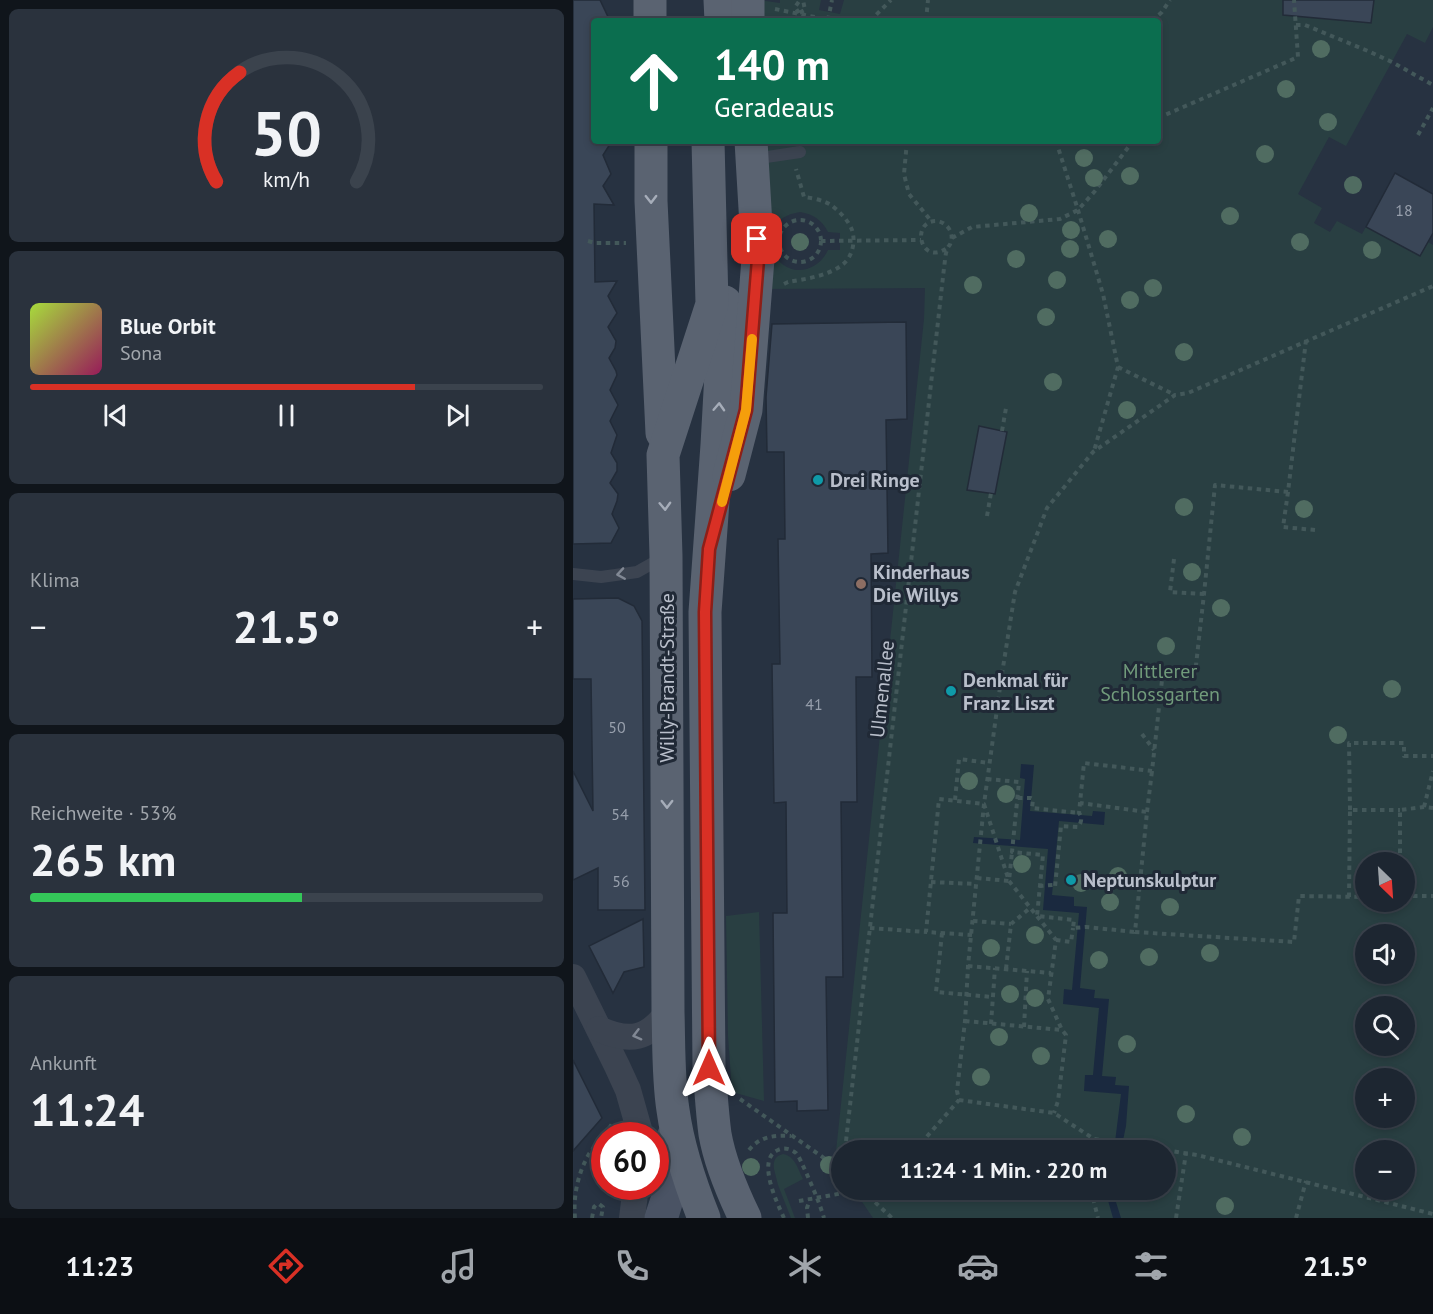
<!DOCTYPE html>
<html lang="de">
<meta charset="utf-8">
<style>
:root{--surface:#1d2631;--page:#2a323d;--text:#f1f3f6;--muted:#a0a5ab;--line:#3b434d;--accent:#d93025}
body{margin:0;font-family:"PT Sans",sans-serif;background:var(--page);color:var(--text);height:100vh;display:flex;flex-direction:column;font-size:22px;white-space:nowrap}
*{box-sizing:border-box;margin:0}
p{font-size:20px;color:var(--muted)}
.icon{flex:none;width:33px;height:33px;fill:none;stroke:currentColor;stroke-width:2;stroke-linecap:round;stroke-linejoin:round}
.map{position:relative;flex:1;overflow:hidden}
.panel{display:flex;flex-direction:column;gap:9px;padding:9px;background:#10151b;width:573px}
.panel>*{flex:none}
.hud{position:absolute;left:18px;top:18px;width:570px;height:126px;border-radius:6px;box-shadow:0 3px 9px #0003,0 0 0 2px var(--line);background:#0b6e4f;color:#fff;overflow:hidden}
.needle{width:39px;rotate:155deg}
.controls{position:absolute;left:782px;top:852px;display:grid;gap:12px}
.controls a{display:grid;place-items:center;width:60px;height:60px;border-radius:50%;background:var(--surface);box-shadow:0 3px 9px #0003,0 0 0 2px var(--line);font-size:30px}
.speed{position:absolute;left:18px;top:1122px;display:flex;gap:12px;font-size:30px;font-weight:700;text-align:center}
.speed>*{display:grid;place-content:center;width:78px;height:78px;border-radius:50%;background:var(--surface);box-shadow:0 3px 9px #0003,0 0 0 2px var(--line);line-height:1}
.speed .limit{border:9px solid #d22;background:#fff;color:#111}
.pin{position:absolute;display:grid;place-items:center;width:51px;height:51px;color:#fff;margin:-26px;border-radius:12px;box-shadow:0 3px 9px #0006}
.me{position:absolute;width:66px;margin:-33px;rotate:0deg;stroke-linejoin:round;filter:drop-shadow(0 0 4px #0008)}
.turn{display:flex;align-items:center;gap:21px;height:126px;padding:0 24px;font-size:27px}
.turn .icon{width:78px;height:78px;stroke-width:2.5}
.turn b{display:block;font-size:42px;line-height:51px}
.big{font-size:45px;font-weight:800;line-height:1.1}
.panel .card{flex:1;display:flex;flex-direction:column;justify-content:center;gap:9px;min-width:0;padding:0 21px;border-radius:9px;background:var(--page)}
.panel .dial{align-items:center;gap:0}
.dial svg{height:156px;overflow:visible;fill:none;stroke:var(--line);stroke-width:7;stroke-linecap:round;text-anchor:middle}
.dial text{fill:var(--text);stroke:none}
.song{display:flex;align-items:center;gap:18px}
.cover{width:72px;height:72px;border-radius:9px;background:linear-gradient(135deg,hsl(80 70% 55%),hsl(330 70% 35%))}
.played{height:6px;border-radius:3px;background:linear-gradient(90deg,var(--accent) 75%,var(--line) 75%)}
.keys{display:flex;justify-content:space-around;direction:ltr}
.heat{display:flex;justify-content:space-between;align-items:center;font-size:33px;direction:ltr}
.charge{height:9px;border-radius:4px;background:linear-gradient(90deg,#34c759 53%,var(--line) 0)}
.trip{position:absolute;left:258px;top:1140px;width:345px;height:60px;border-radius:30px;background:var(--surface);box-shadow:0 3px 9px #0003,0 0 0 2px var(--line);font-weight:800;line-height:60px;text-align:center}
.dock{display:flex;height:96px;justify-content:space-around;align-items:center;background:#0c0f14;color:var(--muted)}
.dock .icon{width:42px;height:42px}
.dock .selected{color:var(--accent)}
.dock b{font-size:27px;color:var(--text)}
main{display:flex;flex:1;min-height:0}
.map>svg:first-child{display:block}
.green{fill:#293f42;fill-rule:evenodd}
.water{fill:#1a293f}
.building{fill:#3a4657;stroke:#222b38;stroke-width:1.5}
.lines{fill:none;stroke-linecap:round;stroke-linejoin:round}
.path{stroke:#43585a;stroke-width:4;stroke-dasharray:4.5 4.5;stroke-linecap:butt}
.service{stroke:#3c4451;stroke-width:12}
.minor{stroke:#3c4451;stroke-width:26}
.secondary{stroke:#4a5364;stroke-width:33}
.primary{stroke:#5a6371;stroke-width:33}
.tree{fill:#506c61}
.oneway{stroke:#a6adb9}
.oneway2{stroke:#818894}
.route-casing{stroke:#8d1f18;stroke-width:15}
.route{stroke:#d93025;stroke-width:10}
.slow{stroke:#f59e0b;stroke-width:10}
.culture-dot{fill:#0f9aa8;stroke:#202936;stroke-width:2}
.education-dot{fill:#8d6e63;stroke:#202936;stroke-width:2}
.labels{text-anchor:middle;stroke-width:6;stroke-linejoin:round;paint-order:stroke}
.number-label{font-size:16px;fill:#979fac}
.poi-label{font-size:20px;font-weight:bold;fill:#b9bfcb;stroke:#202936;text-anchor:start}
.park-label{font-size:20px;fill:#719b7b;stroke:#202936}
.street-label{font-size:20px;fill:#b9bfcb;stroke:#202936}
</style>
<main>
<section class="panel">
<div class="card dial"><svg viewBox="0 0 100 80">
<path d="M14 69A42 42 0 1 1 86 69"/>
<path d="M14 69A42 42 0 0 1 26 13" stroke="#d93025"/>
<text x="50" y="56" font-size="32" font-weight="700">50</text>
<text x="50" y="72" font-size="11">km/h</text>
</svg></div>
<div class="card">
<div class="song"><i class="cover"></i><div><b>Blue Orbit</b><p>Sona</p></div></div>
<div class="played"></div>
<div class="keys"><svg class="icon" aria-label="previous" viewBox="0 0 24 24"><path d="M18 5L8 12l10 7zM5 5v14"/></svg><svg class="icon" aria-label="pause" viewBox="0 0 24 24"><path d="M8 5v14M16 5v14"/></svg><svg class="icon" aria-label="next" viewBox="0 0 24 24"><path d="M6 5l10 7-10 7zM19 5v14"/></svg></div>
</div>
<div class="card"><p>Klima</p>
<div class="heat"><a>−</a><b class="big">21.5°</b><a>+</a></div>
</div>
<div class="card"><p>Reichweite · 53%</p><b class="big">265 km</b><div class="charge"></div></div>
<div class="card"><p>Ankunft</p><b class="big">11:24</b></div>
</section>
<div class="map">
<svg width="860" height="1218" viewBox="0 0 860 1218">
<rect width="100%" height="100%" fill="#273241"/>
<g class="green">
<path d="M186,0L207,3V0H248L246,10L267,14L271,0H860V27L852,43L834,34L773,146L756,137L725,194L749,208L741,223L757,232L764,221L789,234L822,173L860,194V233L855,242L860,245V1218H300L281,1190H592V1150H268V1170L262,1161L351,319L352,288L189,289L188,141H585V21H185ZM227,212C240,214 249,220 255,232L267,233V250H255C246,270 221,278 205,260C200,255 199,250 199,243C199,224 208,215 227,212ZM792,862H831V902H792ZM792,934H831V974H792ZM792,1006H831V1046H792ZM792,1078H831V1118H792ZM792,1150H831V1190H792Z"/>
<polygon points="186,912 191,1101 159,1092 155,1036 153,916"/>
<path d="M210,1154C222,1156 225,1169 230,1179L211,1189L222,1218H218L205,1185L201,1169C200,1161 202,1156 210,1154Z"/>
</g>
<g class="water">
<polygon points="448,764 461,765 457,811 519,816 520,811 532,812 531,825 486,821 479,895 501,897 501,906 514,907 507,988 522,990 521,998 536,999 529,1076 543,1077 542,1085 556,1086 553,1126 548,1150 541,1150 548,1094 511,1091 512,1075 520,1075 526,1008 490,1004 491,989 499,990 506,913 470,910 475,849 400,843 401,837 447,840 452,779 447,778"/>
<polygon points="535,1190 543,1190 542,1199 548,1218 540,1218 534,1197"/>
</g>
<g class="building">
<polygon points="0,0 27,0 37,21 21,21 21,141 39,141 30,155 38,174 30,186 41,205 21,204 22,282 44,281 35,296 44,313 35,327 43,341 42,348 36,358 43,371 44,375 37,390 45,405 37,421 44,435 38,453 44,463 44,471 37,483 45,494 44,501 39,514 46,528 38,543 0,544"/>
<polygon points="710,0 801,0 798,23 710,15"/>
<polygon points="822,173 860,194 860,233 847,256 793,227"/>
<polygon points="333,322 334,419 313,420 315,553 298,554 299,677 283,677 284,802 268,802 270,977 253,977 255,1110 224,1111 224,1101 202,1102 200,913 214,913 213,802 201,803 199,664 207,664 205,539 212,539 211,452 194,452 193,397 199,324"/>
<polygon points="406,426 434,432 422,494 394,490"/>
<polygon points="45,598 61,606 69,621 72,910 25,910 25,868 0,880 0,771 20,811 18,679 0,679 0,599"/>
<polygon points="70,919 71,967 51,972 40,993 16,946"/>
<polygon points="0,1060 29,1118 0,1151"/>
</g>
<g class="lines">
<g class="path">
<polyline points="202,9 261,21"/>
<polyline points="226,13 222,7 227,0"/>
<polyline points="255,20 259,0"/>
<polyline points="224,21 226,13 232,10 230,0"/>
<polyline points="297,21 318,0"/>
<polyline points="353,21 355,0"/>
<polyline points="579,21 589,12 597,0"/>
<polyline points="723,25 732,25 795,51 819,62 860,85"/>
<polyline points="585,118 725,57 721,0"/>
<polyline points="845,135 860,108"/>
<polyline points="334,141 331,174 336,194 359,222"/>
<polyline points="483,141 505,210 530,294 545,367 521,451"/>
<circle cx="227" cy="241" r="21"/>
<polyline points="379,238 399,227 487,219 505,210 522,191 560,141"/>
<polyline points="15,241 22,243 53,243"/>
<polyline points="248,241 348,240"/>
<path d="M211,284L215,282C232,279 255,276 269,265C279,258 283,242 279,230C276,221 266,211 258,205C250,200 239,198 231,197L223,169"/>
<polyline points="733,340 715,492 642,485 631,594 622,674 590,671 579,771 511,763 507,803 574,812 562,932 721,942 726,896 792,897"/>
<polyline points="545,367 602,395"/>
<polyline points="429,431 433,408"/>
<polyline points="314,480 347,479"/>
<polyline points="715,492 710,527 742,530"/>
<polyline points="414,516 418,493"/>
<polyline points="601,559 597,592 631,594"/>
<polyline points="569,734 581,750"/>
<polyline points="414,779 446,782 439,852 470,855 464,916 501,920 500,928 513,927 562,932"/>
<polyline points="445,798 458,798 460,799 459,808 506,813"/>
<polyline points="382,800 386,759 416,763"/>
<polyline points="851,807 860,771"/>
<polyline points="777,810 776,743 831,743 831,756 860,756"/>
<polyline points="574,812 579,771"/>
<polyline points="827,862 827,810 851,807 860,808"/>
<polyline points="404,878 436,881 439,852"/>
<polyline points="358,882 403,884"/>
<path d="M466,886L480,885L482,887L488,826L505,827C508,823 510,818 506,813L507,803"/>
<polyline points="831,896 860,896"/>
<polyline points="776,897 777,810 827,810"/>
<polyline points="400,921 438,924"/>
<polyline points="297,928 353,932"/>
<polyline points="369,933 363,992 419,997"/>
<polyline points="399,935 353,932 366,799 411,804 436,881 483,940 475,999 489,1030 493,1035 485,1101 481,1113"/>
<polyline points="483,940 498,942 500,928"/>
<polyline points="395,966 478,973"/>
<polyline points="433,969 438,924 457,908"/>
<polyline points="392,1021 489,1030"/>
<polyline points="418,1024 422,968"/>
<polyline points="451,1027 454,971"/>
<polyline points="167,1099 268,1170"/>
<polyline points="386,1100 481,1113 521,1139 624,1155 860,1214"/>
<path d="M176,1150C187,1136 202,1135 218,1136"/>
<path d="M272,1150L371,268C372,262 372,255 374,250C376,244 377,247 378,241C381,232 373,222 364,221C337,220 347,267 374,248"/>
<polyline points="342,1150 386,1100 384,1091 392,1021 395,966 411,804 428,680 442,592 474,508 520,452 602,395 615,393 860,286"/>
<polyline points="521,1150 521,1139"/>
<polyline points="289,1190 319,1218"/>
<polyline points="518,1190 525,1218"/>
<polyline points="226,1201 287,1190"/>
<path d="M2,1218C0,1196 5,1173 16,1154C23,1144 32,1134 39,1124"/>
<polyline points="19,1218 21,1207 24,1204 26,1204 30,1207 28,1218"/>
<path d="M211,1218C204,1203 183,1159 205,1150C211,1147 218,1149 223,1153C227,1158 229,1164 232,1170C239,1186 246,1201 251,1218"/>
<polyline points="235,1218 234,1208 237,1199"/>
<polyline points="603,1218 613,1153"/>
<polyline points="723,1218 733,1181"/>
</g>
<g class="service">
<polyline points="181,159 227,152"/>
<polyline points="0,574 28,577 64,572 89,558"/>
</g>
<g class="minor">
<polyline points="0,977 44,1066 55,1090 68,1136"/>
<path d="M26,1029C57,1043 75,1039 95,1012"/>
<polyline points="59,1218 63,1186"/>
</g>
<path class="secondary" d="M88,1218C99,1190 102,1164 101,1135"/>
<g class="primary">
<polyline points="77,0 77,21"/>
<polyline points="147,0 148,21"/>
<polyline points="175,21 175,0"/>
<polyline points="78,141 78,201 89,433"/>
<path d="M152,302L144,445L132,612L136,1068C138,1090 139,1112 142,1134C147,1163 159,1191 172,1218"/>
<polyline points="156,475 173,410 185,259 178,141"/>
<path d="M131,1218C117,1183 105,1147 100,1110C95,1078 96,1044 95,1012L93,556L90,455L139,304L135,141"/>
</g>
</g>
<g class="tree">
<circle cx="748" cy="49" r="9"/>
<circle cx="713" cy="89" r="9"/>
<circle cx="755" cy="122" r="9"/>
<circle cx="692" cy="154" r="9"/>
<circle cx="511" cy="158" r="9"/>
<circle cx="557" cy="176" r="9"/>
<circle cx="521" cy="178" r="9"/>
<circle cx="780" cy="185" r="9"/>
<circle cx="456" cy="213" r="9"/>
<circle cx="657" cy="216" r="9"/>
<circle cx="498" cy="230" r="9"/>
<circle cx="535" cy="239" r="9"/>
<circle cx="227" cy="242" r="9"/>
<circle cx="727" cy="242" r="9"/>
<circle cx="497" cy="249" r="9"/>
<circle cx="799" cy="250" r="9"/>
<circle cx="443" cy="259" r="9"/>
<circle cx="484" cy="280" r="9"/>
<circle cx="400" cy="285" r="9"/>
<circle cx="580" cy="288" r="9"/>
<circle cx="557" cy="300" r="9"/>
<circle cx="473" cy="317" r="9"/>
<circle cx="611" cy="352" r="9"/>
<circle cx="480" cy="382" r="9"/>
<circle cx="554" cy="410" r="9"/>
<circle cx="611" cy="507" r="9"/>
<circle cx="731" cy="509" r="9"/>
<circle cx="619" cy="572" r="9"/>
<circle cx="648" cy="608" r="9"/>
<circle cx="593" cy="646" r="9"/>
<circle cx="819" cy="689" r="9"/>
<circle cx="765" cy="735" r="9"/>
<circle cx="396" cy="781" r="9"/>
<circle cx="433" cy="794" r="9"/>
<circle cx="449" cy="864" r="9"/>
<circle cx="545" cy="876" r="9"/>
<circle cx="508" cy="883" r="9"/>
<circle cx="537" cy="902" r="9"/>
<circle cx="597" cy="907" r="9"/>
<circle cx="462" cy="935" r="9"/>
<circle cx="418" cy="948" r="9"/>
<circle cx="637" cy="953" r="9"/>
<circle cx="576" cy="957" r="9"/>
<circle cx="526" cy="960" r="9"/>
<circle cx="437" cy="994" r="9"/>
<circle cx="462" cy="998" r="9"/>
<circle cx="426" cy="1037" r="9"/>
<circle cx="554" cy="1044" r="9"/>
<circle cx="468" cy="1056" r="9"/>
<circle cx="408" cy="1077" r="9"/>
<circle cx="613" cy="1114" r="9"/>
<circle cx="669" cy="1137" r="9"/>
<circle cx="256" cy="1165" r="9"/>
<circle cx="178" cy="1167" r="9"/>
<circle cx="652" cy="1206" r="9"/>
</g>
<defs><path id="oneway-chevron" d="M-2-3.5L2.5 0L-2 3.5" fill="none" stroke-width="1.6" stroke-linecap="round" stroke-linejoin="round" transform="scale(1.5)"/></defs>
<g class="oneway">
<use href="#oneway-chevron" transform="translate(78 199) rotate(89)"/>
<use href="#oneway-chevron" transform="translate(146 407) rotate(-87)"/>
<use href="#oneway-chevron" transform="translate(92 506) rotate(88)"/>
<use href="#oneway-chevron" transform="translate(94 804) rotate(90)"/>
</g>
<g class="oneway2">
<use href="#oneway-chevron" transform="translate(48 574) rotate(171)"/>
<use href="#oneway-chevron" transform="translate(64 1035) rotate(165)"/>
</g>
<g class="lines">
<g class="route-casing">
<polyline id="route" points="136,1068 132,612 136,549 173,410 185,259 184,239"/>
</g>
<use href="#route" class="route"/>
<polyline class="slow" points="149,502 173,410 179,339"/>
</g>
<g class="culture-dot">
<circle cx="245" cy="480" r="6"/>
<circle cx="378" cy="691" r="6"/>
<circle cx="498" cy="880" r="6"/>
</g>
<circle class="education-dot" cx="288" cy="584" r="6"/>
<g class="labels">
<g class="number-label">
<text x="831" y="216">18</text>
<text x="241" y="710">41</text>
<text x="44" y="733">50</text>
<text x="47" y="820">54</text>
<text x="48" y="887">56</text>
</g>
<g class="poi-label">
<text x="257" y="487">Drei Ringe</text>
<text x="300" y="579">Kinderhaus<tspan x="300" dy="23">Die Willys</tspan></text>
<text x="390" y="687">Denkmal für<tspan x="390" dy="23">Franz Liszt</tspan></text>
<text x="510" y="887">Neptunskulptur</text>
</g>
<g class="park-label">
<text x="587" y="678">Mittlerer<tspan x="587" dy="23">Schlossgarten</tspan></text>
</g>
<g class="street-label">
<text transform="translate(94 678) rotate(-90)" y="7">Willy-Brandt-Straße</text>
<text transform="translate(309 689) rotate(-84)" y="7">Ulmenallee</text>
</g>
</g>
</svg>
<div class="controls">
<a><svg class="needle" viewBox="-14 -14 28 28"><path d="M0-13l5 13h-10z" fill="#e53935"/><path d="M0 13l5-13h-10z" fill="#a0a5ab"/></svg></a>
<a><svg class="icon" aria-label="sound" viewBox="0 0 24 24"><path d="M4 9h4l5-4v14l-5-4H4zM17 9q2 3 0 6"/></svg></a>
<a><svg class="icon" aria-label="search" viewBox="0 0 24 24"><circle cx="10" cy="10" r="6"/><path d="M15 15l6 6"/></svg></a>
<a>+</a>
<a>−</a>
</div>
<div class="speed"><div class="limit">60</div></div>
<div class="pin" style="left:184px;top:239px;background:#d93025"><svg class="icon" aria-label="arrive" viewBox="0 0 24 24"><path d="M6 21V4h12l-3 4 3 4H6"/></svg></div>
<svg class="me" style="left:136px;top:1068px" viewBox="-20 -20 40 40"><path d="M0-17L14 15 0 8-14 15z" fill="#d93025" stroke="#fff" stroke-width="4"/></svg>
<div class="trip">11:24 · 1 Min. · 220 m</div>
<div class="hud">
<div class="turn"><svg class="icon" aria-label="ahead" viewBox="0 0 24 24"><path d="M12 20V5M6 11l6-6 6 6"/></svg><div><b>140 m</b>Geradeaus</div></div>
</div>
</div>
</main>
<nav class="dock">
<b>11:23</b>
<svg class="icon selected" aria-label="directions" viewBox="0 0 24 24"><path d="M12 3l9 9-9 9-9-9zM9 14v-3h6M13 9l2 2-2 2"/></svg>
<svg class="icon" aria-label="music" viewBox="0 0 24 24"><path d="M9 18V5l10-2v13"/><circle cx="6" cy="18" r="3"/><circle cx="16" cy="16" r="3"/></svg>
<svg class="icon" aria-label="phone" viewBox="0 0 24 24"><path d="M5 4h4l2 5-3 2q2 4 5 5l2-3 5 2v4C11 20 4 13 5 4z"/></svg>
<svg class="icon" aria-label="climate" viewBox="0 0 24 24"><path d="M12 3v18M4 7l16 10M4 17L20 7"/></svg>
<svg class="icon" aria-label="car" viewBox="0 0 24 24"><path d="M5 17H2v-5l4-1 3-4h7l3 4 3 1v5h-3M9 17h6M6 11h13"/><circle cx="7" cy="17" r="2"/><circle cx="17" cy="17" r="2"/></svg>
<svg class="icon" aria-label="filters" viewBox="0 0 24 24"><path d="M4 7h16M4 17h16"/><circle cx="9" cy="7" r="2"/><circle cx="15" cy="17" r="2"/></svg>
<b>21.5°</b>
</nav>
